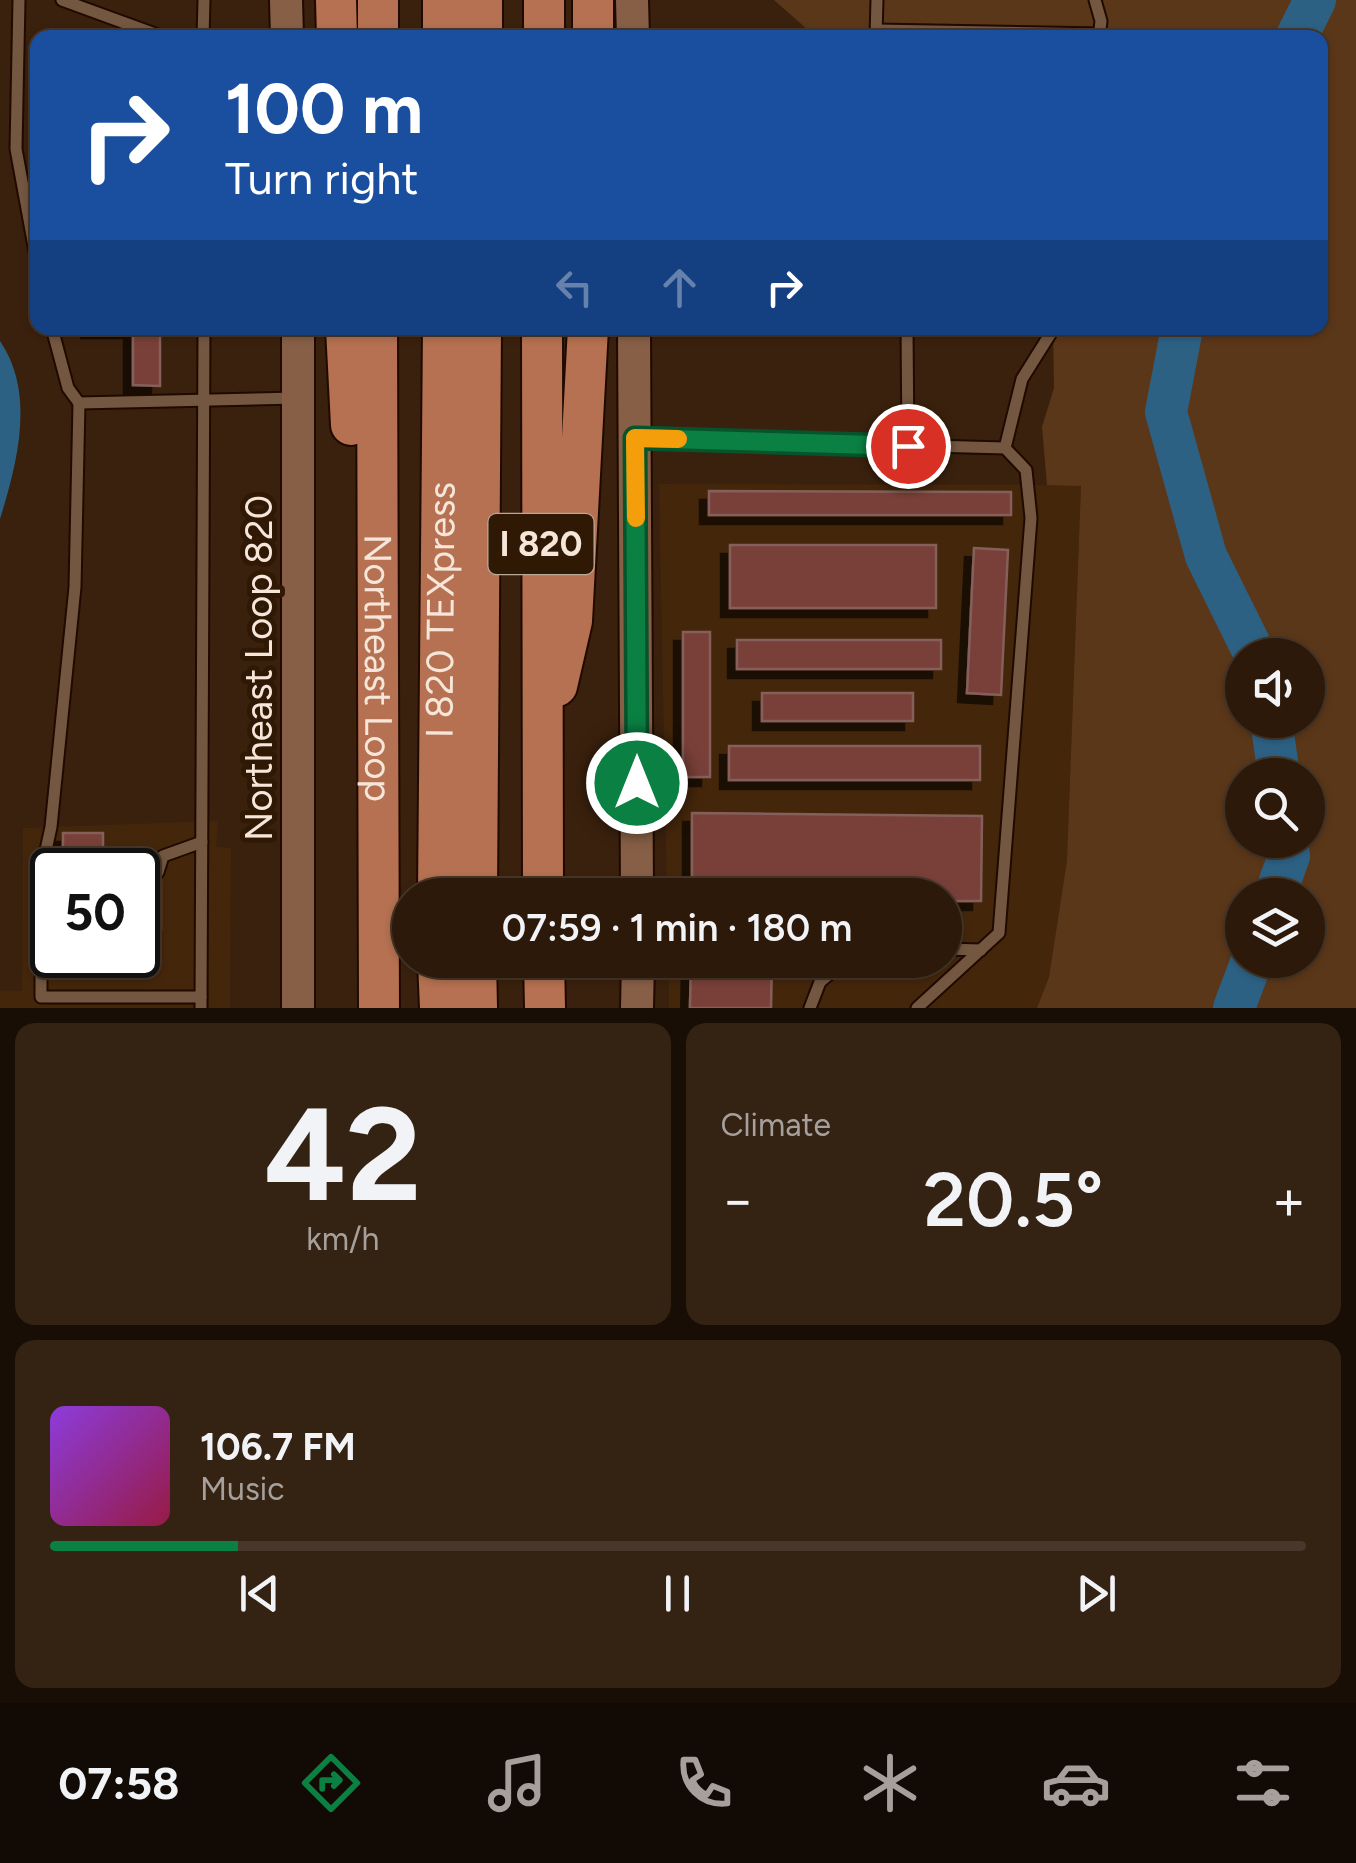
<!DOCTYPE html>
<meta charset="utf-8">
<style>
:root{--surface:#2c190a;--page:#342213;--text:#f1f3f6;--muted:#a6a09c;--line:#48382b;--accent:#0b8043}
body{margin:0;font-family:Figtree,sans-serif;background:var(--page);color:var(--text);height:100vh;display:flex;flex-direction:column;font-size:38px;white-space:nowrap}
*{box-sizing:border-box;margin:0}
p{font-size:32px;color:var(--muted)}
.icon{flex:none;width:55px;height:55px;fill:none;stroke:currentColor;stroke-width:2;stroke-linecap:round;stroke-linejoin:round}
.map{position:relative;height:1008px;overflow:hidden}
.sheet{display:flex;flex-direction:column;gap:15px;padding:15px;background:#180e06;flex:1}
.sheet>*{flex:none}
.banner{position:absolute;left:30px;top:30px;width:1298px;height:305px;border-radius:20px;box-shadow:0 2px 8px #0004,0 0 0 2px var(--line);background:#1a4fa0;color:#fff;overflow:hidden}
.buttons{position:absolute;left:1225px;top:638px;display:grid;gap:20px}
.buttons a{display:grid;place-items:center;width:100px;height:100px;border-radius:50%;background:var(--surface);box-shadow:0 2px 8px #0004,0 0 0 2px var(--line);font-size:50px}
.speed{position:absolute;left:30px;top:848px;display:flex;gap:20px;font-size:50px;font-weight:700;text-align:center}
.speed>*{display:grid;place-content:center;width:130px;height:130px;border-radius:50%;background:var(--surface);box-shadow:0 2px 8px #0004,0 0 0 2px var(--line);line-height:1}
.speed .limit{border:5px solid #111;border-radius:15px;background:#fff;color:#111}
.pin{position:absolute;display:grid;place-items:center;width:85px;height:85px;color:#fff;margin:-42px;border:5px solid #fff;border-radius:50%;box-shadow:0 2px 10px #0007}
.me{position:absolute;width:110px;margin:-55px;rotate:0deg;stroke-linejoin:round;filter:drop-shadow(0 0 8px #0008)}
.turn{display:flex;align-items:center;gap:35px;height:210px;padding:0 30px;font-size:45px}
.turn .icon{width:130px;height:130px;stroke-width:2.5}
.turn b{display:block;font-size:70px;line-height:85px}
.lanes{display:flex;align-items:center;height:95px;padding:0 30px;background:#0003;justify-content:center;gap:50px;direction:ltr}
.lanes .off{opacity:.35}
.big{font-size:75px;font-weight:600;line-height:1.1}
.sheet .widget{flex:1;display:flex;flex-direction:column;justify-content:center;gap:15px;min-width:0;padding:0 35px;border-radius:20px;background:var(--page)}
.sheet .dial{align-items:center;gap:0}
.dial b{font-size:130px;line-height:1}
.song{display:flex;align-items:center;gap:30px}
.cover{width:120px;height:120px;border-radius:15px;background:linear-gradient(135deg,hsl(270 70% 55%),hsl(340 70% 35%))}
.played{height:10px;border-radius:5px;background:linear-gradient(90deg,var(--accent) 15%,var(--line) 15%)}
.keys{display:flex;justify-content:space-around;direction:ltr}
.heat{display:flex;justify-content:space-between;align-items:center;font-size:55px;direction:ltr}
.sheet .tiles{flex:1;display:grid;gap:15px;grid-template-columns:1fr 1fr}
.widget:last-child{grid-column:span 2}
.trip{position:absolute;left:392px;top:878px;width:570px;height:100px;border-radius:50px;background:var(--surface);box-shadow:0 2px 8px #0004,0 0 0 2px var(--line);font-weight:600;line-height:100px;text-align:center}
.menu{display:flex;height:160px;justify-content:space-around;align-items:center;background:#120a04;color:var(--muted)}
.menu .icon{width:70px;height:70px}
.menu .active{color:var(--accent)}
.menu b{font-size:45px;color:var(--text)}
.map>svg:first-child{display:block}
.built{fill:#44260b;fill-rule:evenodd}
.green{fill:#5b3719;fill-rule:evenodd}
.water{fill:#2d6184}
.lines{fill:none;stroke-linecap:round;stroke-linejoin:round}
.river{stroke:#2d6184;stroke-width:42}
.building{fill:#783f37;stroke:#85605a;stroke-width:2.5;filter:url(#shadow)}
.lane-casing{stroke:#200a00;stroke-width:15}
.secondary-casing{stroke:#200a00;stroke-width:36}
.highway-casing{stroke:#200a00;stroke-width:44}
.lane{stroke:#735741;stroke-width:11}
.secondary{stroke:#875f46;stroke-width:32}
.highway{stroke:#b57151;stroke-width:40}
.route-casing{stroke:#07532c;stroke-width:25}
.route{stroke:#0b8043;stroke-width:18}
.slow{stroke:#f59e0b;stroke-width:18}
.labels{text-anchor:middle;stroke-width:10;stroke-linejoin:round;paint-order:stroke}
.shield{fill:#2f1804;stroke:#baa899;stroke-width:2.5}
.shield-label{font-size:35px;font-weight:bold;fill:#f6e5d9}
.street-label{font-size:38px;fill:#f6e5d9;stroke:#2f1804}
</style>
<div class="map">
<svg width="1356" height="1008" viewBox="0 0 1356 1008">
<defs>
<filter id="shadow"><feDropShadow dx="-9" dy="9" stdDeviation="0" flood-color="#0009"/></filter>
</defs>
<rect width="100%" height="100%" fill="#3a210d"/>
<g class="built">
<polygon points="659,484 1081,485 1067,860 1049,977 1037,1008 669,1008 669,960 945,960 945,895 667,895"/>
<path d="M218,821L216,847L231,848L230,1008H0V991H22L23,828ZM52,870H138V955H52Z"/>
</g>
<path class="green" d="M774,0H1356V1008H1037L1049,977L1067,860L1081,486L1047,485L1042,427L1054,388L1053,328H1320V38L816,37ZM1242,655H1308V720H1242ZM1242,775H1308V840H1242ZM1242,895H1308V960H1242Z"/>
<path class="water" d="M0,341C36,394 17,463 0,519Z"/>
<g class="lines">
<g class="river">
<polyline points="1296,38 1315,0"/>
<polyline points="1182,328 1166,412 1206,556 1255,655"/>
<polyline points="1271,720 1279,775"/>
<polyline points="1275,895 1289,856 1287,840"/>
<polyline points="1234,1008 1252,960"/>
</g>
</g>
<g class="building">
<polygon points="160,328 160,386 133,385 133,329 89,329"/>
<polygon points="709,491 1011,492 1011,515 709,515"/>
<rect x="730" y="545" width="206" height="63"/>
<polygon points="974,548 1008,550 1001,695 967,693"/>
<rect x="683" y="632" width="27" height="145"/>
<rect x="737" y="640" width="204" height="29"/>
<rect x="762" y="693" width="151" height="28"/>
<rect x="729" y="746" width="251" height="34"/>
<polygon points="692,813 982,816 981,901 945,901 945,895 692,895"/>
<rect x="63" y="833" width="40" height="26"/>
<rect x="138" y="882" width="23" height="47"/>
<polygon points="691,960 772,960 771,1008 690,1008"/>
</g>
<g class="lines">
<g class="lane-casing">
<g id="lane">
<polyline points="19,0 16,149 38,268"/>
<polyline points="62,0 166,38"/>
<polyline points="1095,0 1101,21 1099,38"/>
<polyline points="876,30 1100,34"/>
<polyline points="876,36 877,0"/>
<polyline points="203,38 204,0"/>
<polyline points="52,328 68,388 79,403 296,398"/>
<polyline points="907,328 908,446"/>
<polyline points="635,438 1005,448 1026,470 1031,518 999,933 917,1008"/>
<polyline points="1005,448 1022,379 1054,328"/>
<polyline points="138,872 158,872 163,856 202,842"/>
<polyline points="41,873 51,827 75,587 79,403"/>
<polyline points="52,873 41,873 41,997 201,997"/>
<polyline points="945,949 981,950"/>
<polyline points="201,1008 204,328"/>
<polyline points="810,1008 820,982 846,960"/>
</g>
</g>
<g class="secondary-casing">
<g id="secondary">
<polyline points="286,0 287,38"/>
<polyline points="632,0 633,38"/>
<polyline points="298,328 298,1008"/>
<polyline points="634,328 637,895"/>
<polyline points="637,1008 638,960"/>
</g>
</g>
<g class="highway-casing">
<g id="highway">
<polyline points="336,0 337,38"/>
<polyline points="443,0 443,38"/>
<polyline points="378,38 378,0"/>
<polyline points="482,38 482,0"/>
<polyline points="544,38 544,0"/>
<polyline points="593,38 593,0"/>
<polyline points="346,328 351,425"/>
<path id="s1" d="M377,328L379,1008"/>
<polyline points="542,328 543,895"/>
<polyline points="557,686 572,621 588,328"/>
<path id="s2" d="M438,895L443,328"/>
<polyline points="477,895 481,328"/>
<polyline points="438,960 440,1008"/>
<polyline points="476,960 477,1008"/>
<polyline points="544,960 545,1008"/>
</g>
</g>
<use href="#lane" class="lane"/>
<use href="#secondary" class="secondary"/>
<use href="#highway" class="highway"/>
</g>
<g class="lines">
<g class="route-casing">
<polyline id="route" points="637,783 635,438 908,446"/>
</g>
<use href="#route" class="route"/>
<polyline class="slow" points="636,518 635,438 678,439"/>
</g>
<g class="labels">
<rect class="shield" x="488.5" y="514" width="105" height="60" rx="8"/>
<g class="shield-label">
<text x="541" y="556">I 820</text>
</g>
<g class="street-label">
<text dy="13" stroke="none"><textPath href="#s2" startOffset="285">I 820 TEXpress</textPath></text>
<text transform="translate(259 668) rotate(-90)" y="13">Northeast Loop 820</text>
<text dy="13" stroke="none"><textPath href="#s1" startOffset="340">Northeast Loop</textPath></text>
</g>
</g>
</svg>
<div class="buttons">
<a><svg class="icon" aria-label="sound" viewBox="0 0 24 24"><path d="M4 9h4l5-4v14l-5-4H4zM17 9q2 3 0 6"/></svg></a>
<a><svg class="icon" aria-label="search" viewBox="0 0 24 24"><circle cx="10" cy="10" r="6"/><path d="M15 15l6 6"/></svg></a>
<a><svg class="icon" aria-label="layers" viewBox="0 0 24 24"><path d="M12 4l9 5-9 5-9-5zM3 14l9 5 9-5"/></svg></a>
</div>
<div class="speed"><div class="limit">50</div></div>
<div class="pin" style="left:908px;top:446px;background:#d93025"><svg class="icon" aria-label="arrive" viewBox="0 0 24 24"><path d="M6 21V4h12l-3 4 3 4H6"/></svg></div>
<svg class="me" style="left:637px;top:783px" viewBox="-20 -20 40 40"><circle r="17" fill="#0b8043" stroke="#fff" stroke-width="3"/><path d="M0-11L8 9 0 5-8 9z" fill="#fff"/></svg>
<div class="trip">07:59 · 1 min · 180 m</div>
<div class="banner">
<div class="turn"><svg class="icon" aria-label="right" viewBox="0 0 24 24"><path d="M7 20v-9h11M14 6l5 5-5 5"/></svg><div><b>100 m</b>Turn right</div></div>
<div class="lanes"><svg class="icon off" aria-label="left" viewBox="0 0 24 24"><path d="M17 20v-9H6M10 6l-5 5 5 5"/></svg><svg class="icon off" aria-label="ahead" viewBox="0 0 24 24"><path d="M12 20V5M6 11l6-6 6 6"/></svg><svg class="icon" aria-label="right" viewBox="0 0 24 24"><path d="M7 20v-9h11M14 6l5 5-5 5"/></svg></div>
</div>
</div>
<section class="sheet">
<div class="tiles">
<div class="widget dial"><b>42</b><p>km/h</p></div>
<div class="widget"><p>Climate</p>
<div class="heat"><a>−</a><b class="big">20.5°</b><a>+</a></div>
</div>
<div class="widget">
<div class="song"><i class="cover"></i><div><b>106.7 FM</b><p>Music</p></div></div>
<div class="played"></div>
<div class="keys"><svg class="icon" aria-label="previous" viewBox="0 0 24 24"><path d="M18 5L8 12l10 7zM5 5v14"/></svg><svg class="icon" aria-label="pause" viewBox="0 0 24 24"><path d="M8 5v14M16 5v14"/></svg><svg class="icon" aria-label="next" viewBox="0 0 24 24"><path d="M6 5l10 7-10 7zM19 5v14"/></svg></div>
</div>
</div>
</section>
<nav class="menu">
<b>07:58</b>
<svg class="icon active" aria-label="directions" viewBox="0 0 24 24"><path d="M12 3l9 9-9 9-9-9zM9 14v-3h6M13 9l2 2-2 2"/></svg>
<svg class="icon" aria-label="music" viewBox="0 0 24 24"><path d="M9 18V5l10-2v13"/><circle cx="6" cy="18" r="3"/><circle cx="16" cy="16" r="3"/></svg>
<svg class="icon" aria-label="phone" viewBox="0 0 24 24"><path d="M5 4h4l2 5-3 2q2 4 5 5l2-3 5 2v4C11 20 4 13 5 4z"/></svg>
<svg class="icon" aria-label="climate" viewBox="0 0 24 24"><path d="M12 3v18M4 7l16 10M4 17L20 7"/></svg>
<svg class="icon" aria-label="car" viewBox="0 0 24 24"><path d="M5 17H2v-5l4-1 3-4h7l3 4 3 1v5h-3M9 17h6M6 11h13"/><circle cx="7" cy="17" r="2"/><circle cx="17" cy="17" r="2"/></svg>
<svg class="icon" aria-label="filters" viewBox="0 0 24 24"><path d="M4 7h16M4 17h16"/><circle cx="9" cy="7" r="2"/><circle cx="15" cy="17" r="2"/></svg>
</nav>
